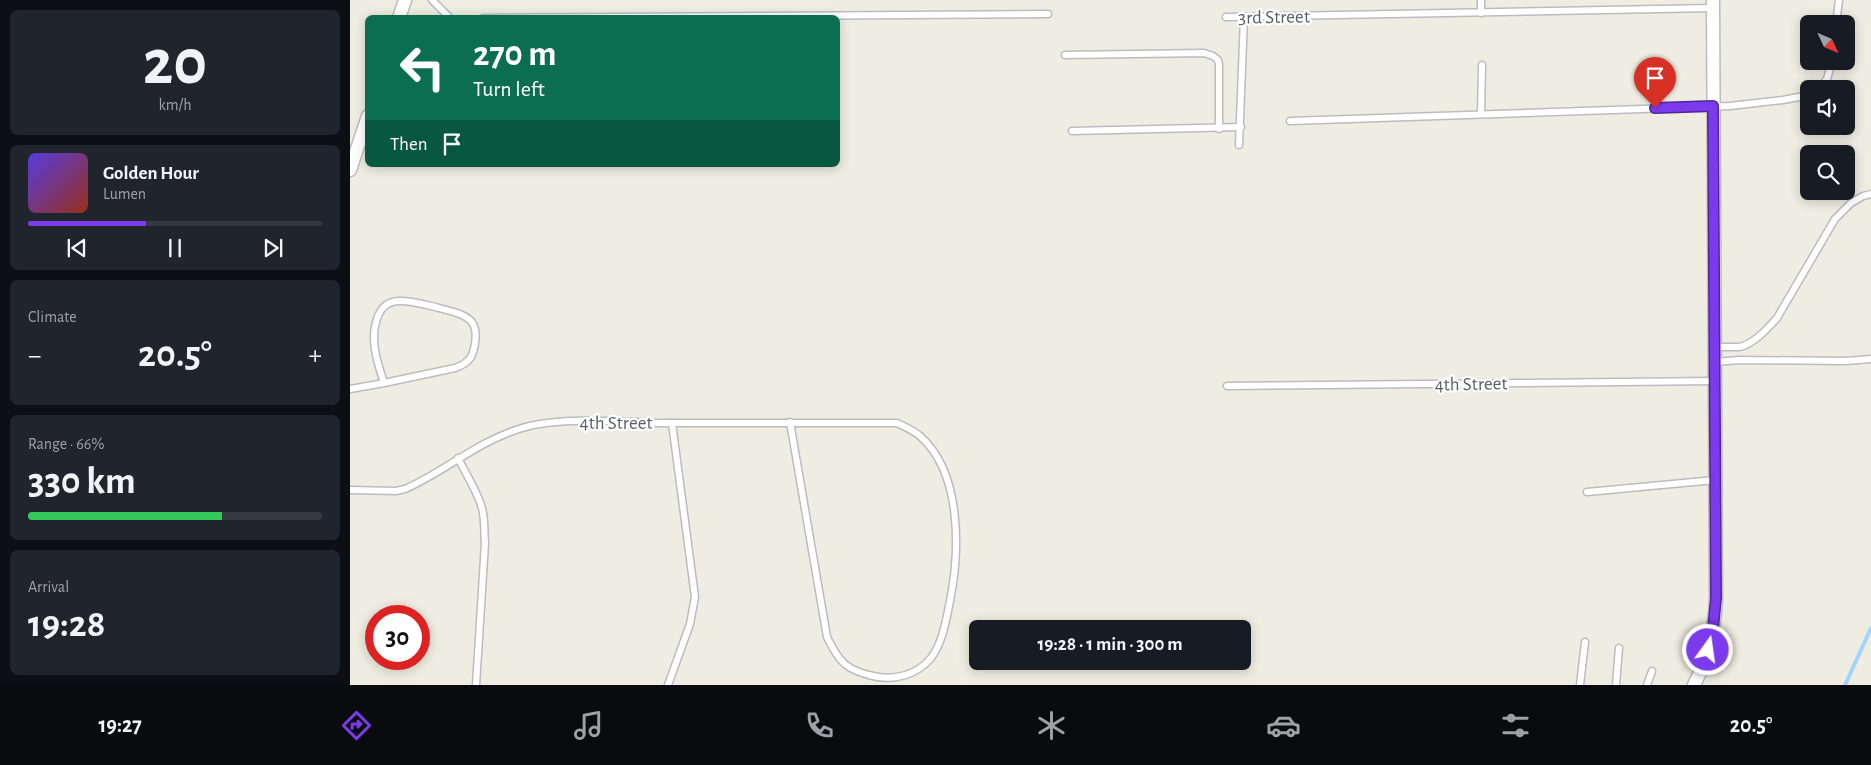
<!DOCTYPE html>
<meta charset="utf-8">
<style>
:root{--surface:#171b24;--page:#20242c;--text:#f1f3f6;--muted:#9ea1a6;--line:#363941;--accent:#7c3aed}
body{margin:0;font-family:"Alegreya Sans",sans-serif;background:var(--page);color:var(--text);height:100vh;display:flex;flex-direction:column;font-size:19px;white-space:nowrap}
*{box-sizing:border-box;margin:0}
p{font-size:16px;color:var(--muted)}
.icon{flex:none;width:28px;height:28px;fill:none;stroke:currentColor;stroke-width:2;stroke-linecap:round;stroke-linejoin:round}
.map{position:relative;flex:1;overflow:hidden}
.drawer{display:flex;flex-direction:column;gap:10px;padding:10px;background:#0d0f14;width:350px}
.drawer>*{flex:none}
.guide{position:absolute;left:15px;top:15px;width:475px;height:152px;border-radius:8px;box-shadow:0 2px 12px #0003;background:#0b6e4f;color:#fff;overflow:hidden}
.needle{width:32px;rotate:134deg}
.tools{position:absolute;left:1450px;top:15px;display:grid;gap:10px}
.tools a{display:grid;place-items:center;width:55px;height:55px;border-radius:8px;background:var(--surface);box-shadow:0 2px 12px #0003;font-size:25px}
.speed{position:absolute;left:15px;top:605px;display:flex;gap:10px;font-size:25px;font-weight:700;text-align:center}
.speed>*{display:grid;place-content:center;width:65px;height:65px;border-radius:50%;background:var(--surface);box-shadow:0 2px 12px #0003;line-height:1}
.speed .limit{border:8px solid #d22;background:#fff;color:#111}
.pin{position:absolute;display:grid;place-items:center;width:42px;height:42px;color:#fff;margin:-51px -21px;border-radius:50% 50% 50% 0;rotate:-45deg;box-shadow:0 0 5px #0007}
.pin .icon{rotate:45deg}
.me{position:absolute;width:55px;margin:-28px;rotate:14deg;stroke-linejoin:round;filter:drop-shadow(0 0 4px #0008)}
.turn{display:flex;align-items:center;gap:18px;height:105px;padding:0 25px;font-size:22px}
.turn .icon{width:65px;height:65px;stroke-width:2.5}
.turn b{display:block;font-size:35px;line-height:42px}
.then{display:flex;align-items:center;height:48px;padding:0 25px;background:#0003;gap:10px;font-size:19px}
.big{font-size:38px;font-weight:700;line-height:1.1}
.drawer .widget{flex:1;display:flex;flex-direction:column;justify-content:center;gap:8px;min-width:0;padding:0 18px;border-radius:8px;background:var(--page)}
.drawer .dial{align-items:center;gap:0}
.dial b{font-size:65px;line-height:1}
.song{display:flex;align-items:center;gap:15px}
.cover{width:60px;height:60px;border-radius:8px;background:linear-gradient(135deg,hsl(250 70% 55%),hsl(10 70% 35%))}
.played{height:5px;border-radius:2px;background:linear-gradient(90deg,var(--accent) 40%,var(--line) 40%)}
.keys{display:flex;justify-content:space-around;direction:ltr}
.heat{display:flex;justify-content:space-between;align-items:center;font-size:28px;direction:ltr}
.charge{height:8px;border-radius:4px;background:linear-gradient(90deg,#34c759 66%,var(--line) 0)}
.trip{position:absolute;left:619px;top:620px;width:282px;height:50px;border-radius:8px;background:var(--surface);box-shadow:0 2px 12px #0003;font-weight:700;line-height:50px;text-align:center}
.tab-bar{display:flex;height:80px;justify-content:space-around;align-items:center;background:#090b0e;color:var(--muted)}
.tab-bar .icon{width:35px;height:35px}
.tab-bar .active{color:var(--accent)}
.tab-bar b{font-size:22px;color:var(--text)}
main{display:flex;flex:1;min-height:0}
.map>svg:first-child{display:block}
.lines{fill:none;stroke-linecap:round;stroke-linejoin:round}
.stream{stroke:#a1d5ff;stroke-width:4}
.service-casing{stroke:#babcc2;stroke-width:9}
.minor-casing{stroke:#babcc2;stroke-width:15}
.service{stroke:#fff;stroke-width:6}
.minor{stroke:#fff;stroke-width:12}
.route-casing{stroke:#51269a;stroke-width:12}
.route{stroke:#7c3aed;stroke-width:9}
.labels{text-anchor:middle;stroke-width:4.5;stroke-linejoin:round;paint-order:stroke}
.street-label{font-size:19px;fill:#5a5e64;stroke:#fff}
</style>
<main>
<section class="drawer">
<div class="widget dial"><b>20</b><p>km/h</p></div>
<div class="widget">
<div class="song"><i class="cover"></i><div><b>Golden Hour</b><p>Lumen</p></div></div>
<div class="played"></div>
<div class="keys"><svg class="icon" aria-label="previous" viewBox="0 0 24 24"><path d="M18 5L8 12l10 7zM5 5v14"/></svg><svg class="icon" aria-label="pause" viewBox="0 0 24 24"><path d="M8 5v14M16 5v14"/></svg><svg class="icon" aria-label="next" viewBox="0 0 24 24"><path d="M6 5l10 7-10 7zM19 5v14"/></svg></div>
</div>
<div class="widget"><p>Climate</p>
<div class="heat"><a>−</a><b class="big">20.5°</b><a>+</a></div>
</div>
<div class="widget"><p>Range · 66%</p><b class="big">330 km</b><div class="charge"></div></div>
<div class="widget"><p>Arrival</p><b class="big">19:28</b></div>
</section>
<div class="map">
<svg width="1521" height="685" viewBox="0 0 1521 685">
<rect width="100%" height="100%" fill="#efece1"/>
<g class="lines">
<polyline class="stream" points="1495,685 1521,628"/>
<g class="service-casing">
<g id="service">
<polyline points="82,0 100,18"/>
<polyline points="1131,0 1131,13"/>
<polyline points="876,17 1363,8"/>
<polyline points="133,18 698,14"/>
<polyline points="1486,24 1489,0"/>
<polyline points="715,55 854,53 863,56 868,60 869,64 869,129"/>
<polyline points="1468,89 1477,79 1482,61"/>
<polyline points="1131,114 1132,65"/>
<polyline points="940,121 1380,106 1433,100 1459,95"/>
<polyline points="722,131 891,127"/>
<polyline points="889,145 894,17"/>
<path d="M1365,347C1373,347 1381,347 1389,347C1403,345 1418,328 1427,318L1485,219L1501,203L1513,196L1521,194"/>
<polyline points="1365,362 1389,360 1496,361 1521,359"/>
<polyline points="877,386 1365,381"/>
<path d="M0,389L34,383C27,361 19,339 28,316C32,307 37,302 48,301C62,300 76,305 89,308C99,311 118,314 123,324C128,332 125,349 121,357C117,363 111,366 105,368L34,383"/>
<path d="M108,458C116,474 127,491 132,508C135,519 134,532 135,543L126,685"/>
<path d="M0,490L46,491L55,489C94,472 127,442 169,429C207,416 267,422 308,423C388,423 467,423 547,423C555,427 563,430 570,436C612,473 610,551 600,601C596,620 593,642 581,658C567,675 544,681 523,676C496,670 489,662 477,637L440,422"/>
<polyline points="1237,492 1365,480"/>
<polyline points="318,685 340,624 345,597 322,423"/>
<polyline points="1230,685 1235,642"/>
<polyline points="1266,685 1269,648"/>
<polyline points="1297,685 1302,671"/>
</g>
</g>
<g class="minor-casing">
<g id="minor">
<polyline points="49,18 55,0"/>
<polyline points="0,170 18,116"/>
<path d="M1344,685C1358,658 1365,627 1366,598L1363,0"/>
</g>
</g>
<use href="#service" class="service"/>
<use href="#minor" class="minor"/>
</g>
<g class="lines">
<g class="route-casing">
<polyline id="route" points="1305,108 1363,106 1366,598 1363,629 1358,650"/>
</g>
<use href="#route" class="route"/>
</g>
<g class="labels">
<g class="street-label">
<text transform="translate(924 16) rotate(-1)" y="7">3rd Street</text>
<text transform="translate(1121 383) rotate(-1)" y="7">4th Street</text>
<text x="266" y="429">4th Street</text>
</g>
</g>
</svg>
<div class="tools">
<a><svg class="needle" viewBox="-14 -14 28 28"><path d="M0-13l5 13h-10z" fill="#e53935"/><path d="M0 13l5-13h-10z" fill="#9ea1a6"/></svg></a>
<a><svg class="icon" aria-label="sound" viewBox="0 0 24 24"><path d="M4 9h4l5-4v14l-5-4H4zM17 9q2 3 0 6"/></svg></a>
<a><svg class="icon" aria-label="search" viewBox="0 0 24 24"><circle cx="10" cy="10" r="6"/><path d="M15 15l6 6"/></svg></a>
</div>
<div class="speed"><div class="limit">30</div></div>
<div class="pin" style="left:1305px;top:108px;background:#d93025"><svg class="icon" aria-label="arrive" viewBox="0 0 24 24"><path d="M6 21V4h12l-3 4 3 4H6"/></svg></div>
<svg class="me" style="left:1358px;top:650px" viewBox="-20 -20 40 40"><circle r="17" fill="#7c3aed" stroke="#fff" stroke-width="3"/><path d="M0-11L8 9 0 5-8 9z" fill="#fff"/></svg>
<div class="trip">19:28 · 1 min · 300 m</div>
<div class="guide">
<div class="turn"><svg class="icon" aria-label="left" viewBox="0 0 24 24"><path d="M17 20v-9H6M10 6l-5 5 5 5"/></svg><div><b>270 m</b>Turn left</div></div>
<div class="then">Then<svg class="icon" aria-label="arrive" viewBox="0 0 24 24"><path d="M6 21V4h12l-3 4 3 4H6"/></svg></div>
</div>
</div>
</main>
<nav class="tab-bar">
<b>19:27</b>
<svg class="icon active" aria-label="directions" viewBox="0 0 24 24"><path d="M12 3l9 9-9 9-9-9zM9 14v-3h6M13 9l2 2-2 2"/></svg>
<svg class="icon" aria-label="music" viewBox="0 0 24 24"><path d="M9 18V5l10-2v13"/><circle cx="6" cy="18" r="3"/><circle cx="16" cy="16" r="3"/></svg>
<svg class="icon" aria-label="phone" viewBox="0 0 24 24"><path d="M5 4h4l2 5-3 2q2 4 5 5l2-3 5 2v4C11 20 4 13 5 4z"/></svg>
<svg class="icon" aria-label="climate" viewBox="0 0 24 24"><path d="M12 3v18M4 7l16 10M4 17L20 7"/></svg>
<svg class="icon" aria-label="car" viewBox="0 0 24 24"><path d="M5 17H2v-5l4-1 3-4h7l3 4 3 1v5h-3M9 17h6M6 11h13"/><circle cx="7" cy="17" r="2"/><circle cx="17" cy="17" r="2"/></svg>
<svg class="icon" aria-label="filters" viewBox="0 0 24 24"><path d="M4 7h16M4 17h16"/><circle cx="9" cy="7" r="2"/><circle cx="15" cy="17" r="2"/></svg>
<b>20.5°</b>
</nav>
